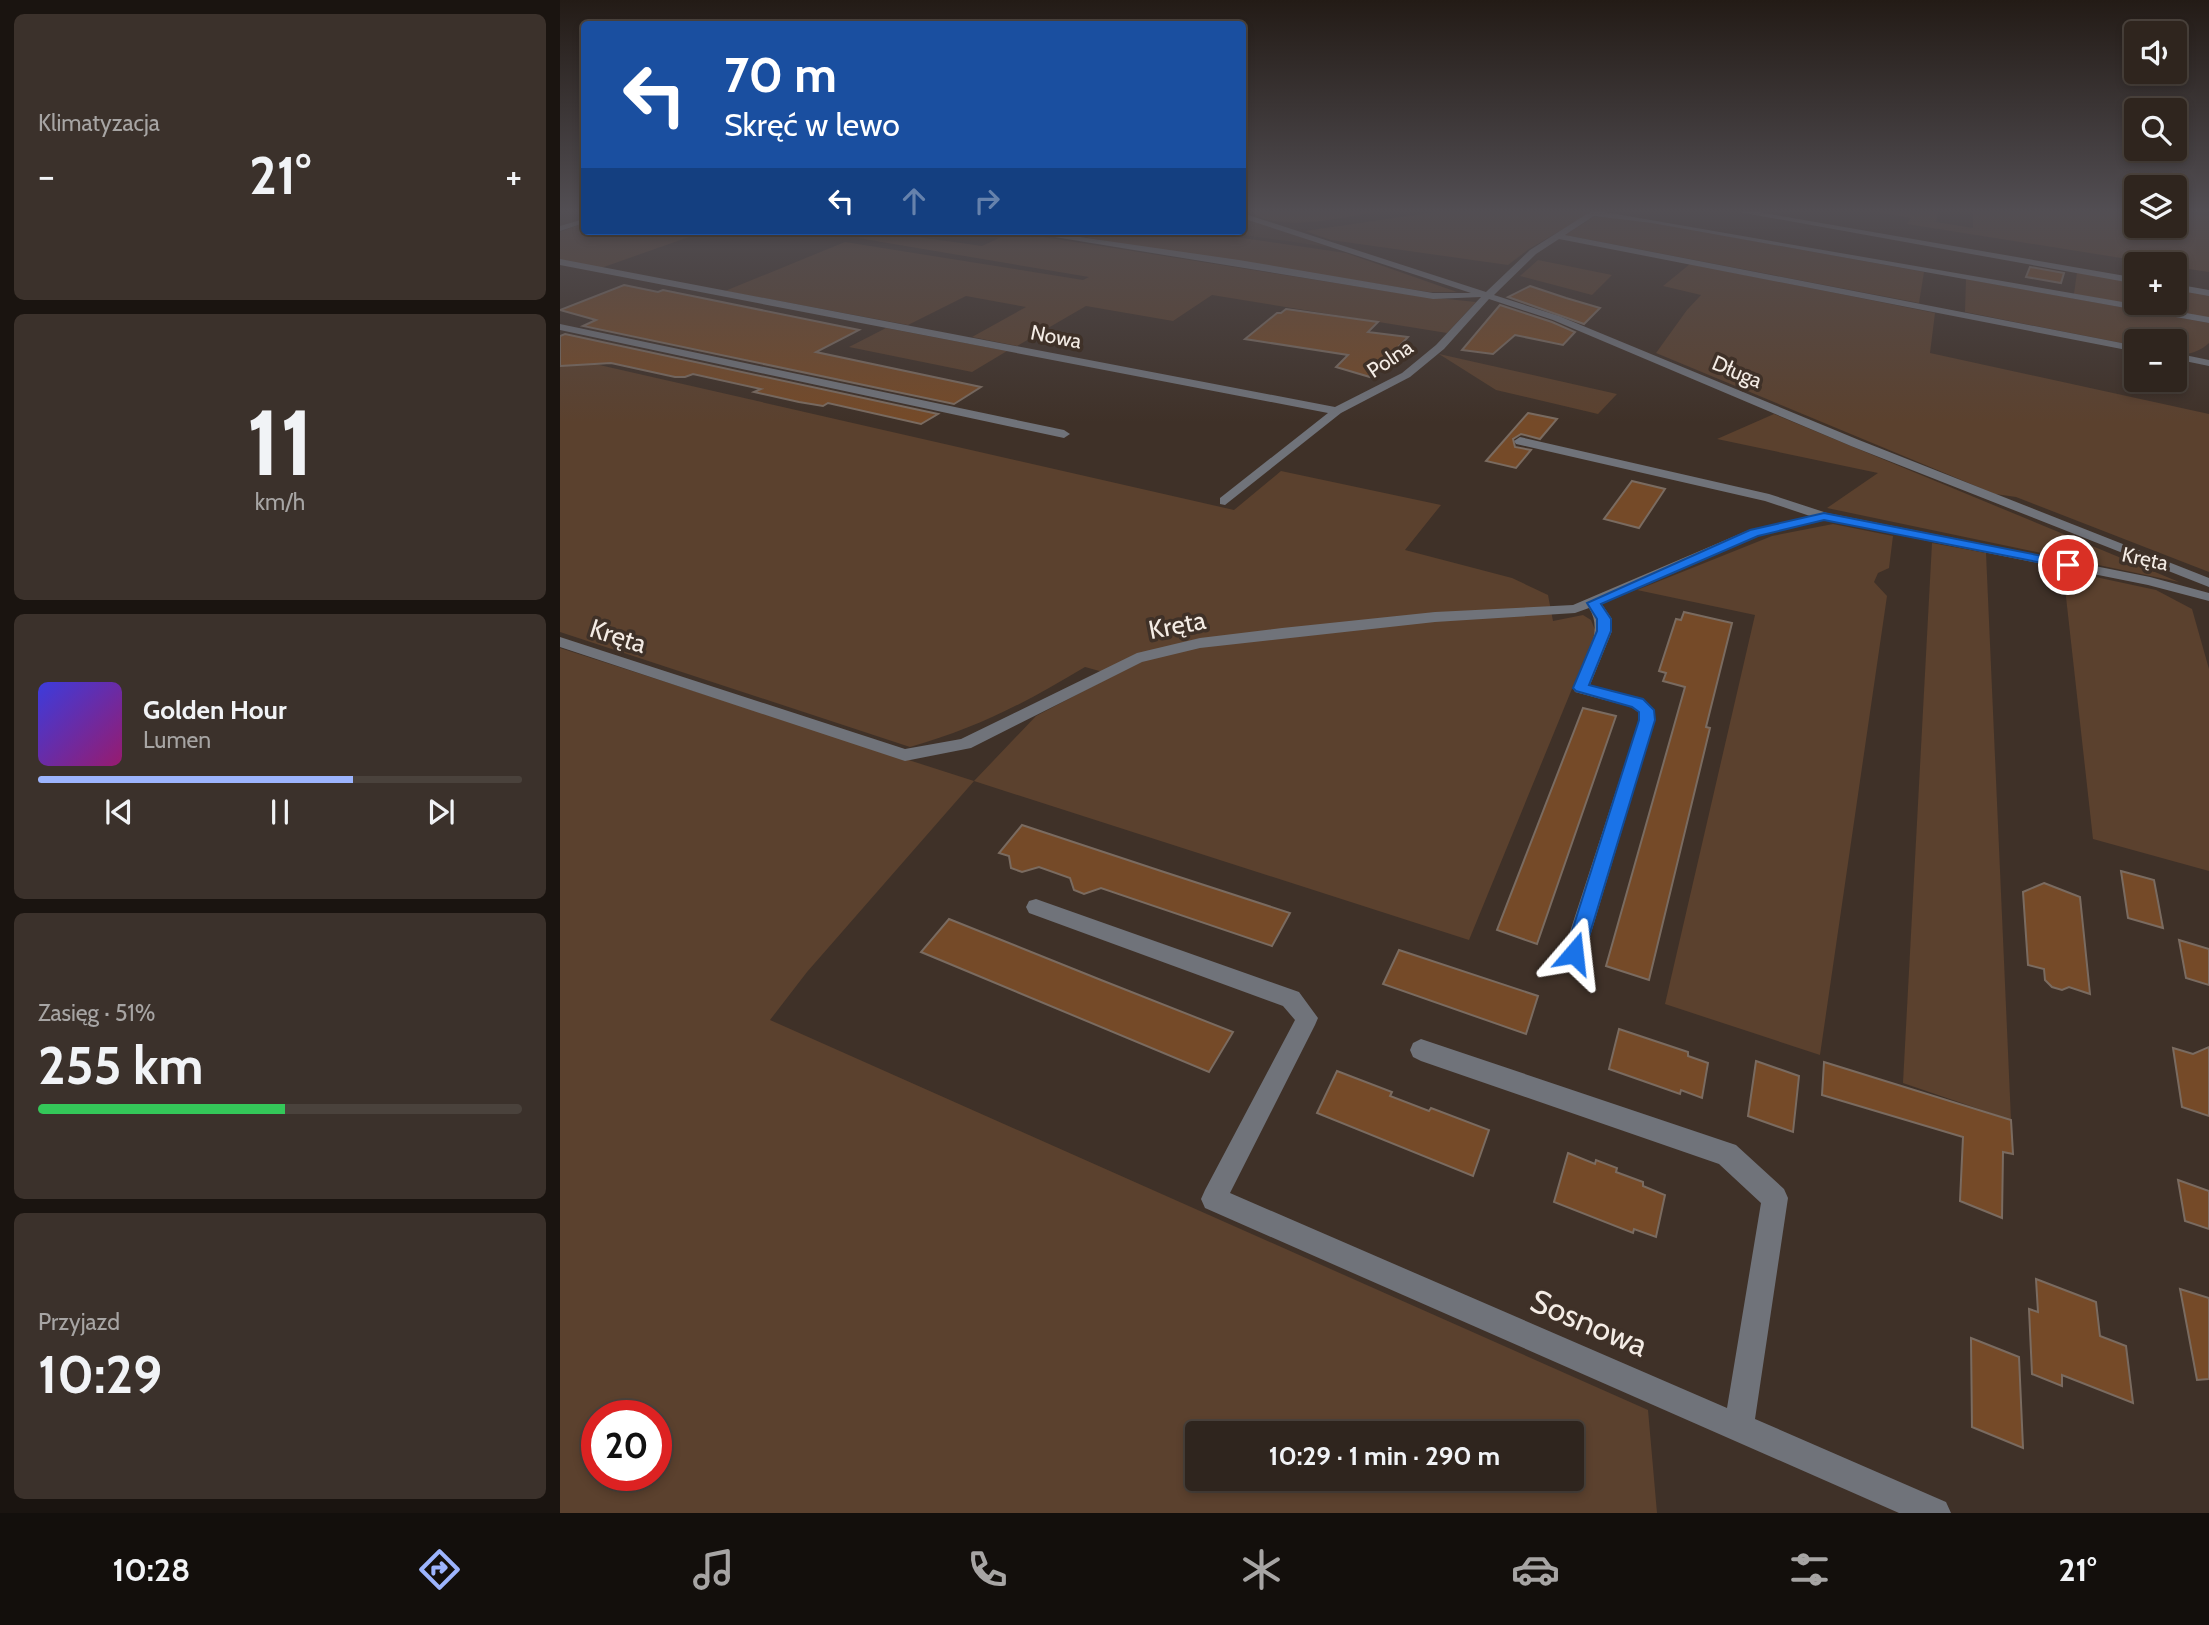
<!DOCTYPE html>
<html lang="pl">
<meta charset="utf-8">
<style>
:root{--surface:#2f251e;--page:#3b312b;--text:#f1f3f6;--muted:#a7a5a4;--line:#4a423c;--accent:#9cb4fd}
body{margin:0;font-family:Cabin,sans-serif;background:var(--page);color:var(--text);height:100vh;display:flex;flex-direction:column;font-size:26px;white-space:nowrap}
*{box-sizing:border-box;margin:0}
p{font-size:23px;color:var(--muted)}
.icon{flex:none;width:38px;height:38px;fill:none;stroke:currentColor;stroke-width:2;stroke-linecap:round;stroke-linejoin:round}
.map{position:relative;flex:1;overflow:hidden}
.side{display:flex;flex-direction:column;gap:14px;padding:14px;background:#1a1410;width:560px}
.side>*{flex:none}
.banner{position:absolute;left:21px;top:21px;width:665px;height:214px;border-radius:7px;box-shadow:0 4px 10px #0003,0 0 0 2px var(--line);background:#1a4fa0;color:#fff;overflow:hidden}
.buttons{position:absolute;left:1564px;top:21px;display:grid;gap:14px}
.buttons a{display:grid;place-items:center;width:63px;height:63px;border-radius:7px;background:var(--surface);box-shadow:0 4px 10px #0003,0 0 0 2px var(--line);font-size:35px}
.speed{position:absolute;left:21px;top:1400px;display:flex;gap:14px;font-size:35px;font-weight:700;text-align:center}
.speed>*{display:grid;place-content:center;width:91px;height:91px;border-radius:50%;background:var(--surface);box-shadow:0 4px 10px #0003,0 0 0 2px var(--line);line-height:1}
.speed .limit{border:10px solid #d22;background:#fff;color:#111}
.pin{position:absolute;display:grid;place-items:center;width:60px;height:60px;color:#fff;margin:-30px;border:4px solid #fff;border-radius:50%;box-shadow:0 2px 7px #0007}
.me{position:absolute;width:77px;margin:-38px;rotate:17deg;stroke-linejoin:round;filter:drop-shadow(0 0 5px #0008)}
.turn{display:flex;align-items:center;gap:24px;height:147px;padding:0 28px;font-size:32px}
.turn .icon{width:91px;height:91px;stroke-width:2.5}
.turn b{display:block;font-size:49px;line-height:60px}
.lanes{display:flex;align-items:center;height:66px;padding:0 28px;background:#0003;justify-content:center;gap:35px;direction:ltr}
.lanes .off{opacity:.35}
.big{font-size:52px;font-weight:700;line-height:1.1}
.side .widget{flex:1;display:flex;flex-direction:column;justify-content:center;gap:10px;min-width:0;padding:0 24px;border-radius:10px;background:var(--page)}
.side .dial{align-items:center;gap:0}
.dial b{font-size:91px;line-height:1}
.song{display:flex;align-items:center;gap:21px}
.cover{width:84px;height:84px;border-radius:10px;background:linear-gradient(135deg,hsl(240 70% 55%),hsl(320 70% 35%))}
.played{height:7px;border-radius:4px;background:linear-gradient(90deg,var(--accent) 65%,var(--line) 65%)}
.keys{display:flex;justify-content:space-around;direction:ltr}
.heat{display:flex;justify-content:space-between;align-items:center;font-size:38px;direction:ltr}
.charge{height:10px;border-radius:5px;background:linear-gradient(90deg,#34c759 51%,var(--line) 0)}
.trip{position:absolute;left:625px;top:1421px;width:399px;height:70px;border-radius:7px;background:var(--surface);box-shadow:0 4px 10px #0003,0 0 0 2px var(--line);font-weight:700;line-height:70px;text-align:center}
.tab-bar{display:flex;height:112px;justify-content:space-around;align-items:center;background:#130f0c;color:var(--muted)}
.tab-bar .icon{width:49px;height:49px}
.tab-bar .selected{color:var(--accent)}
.tab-bar b{font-size:32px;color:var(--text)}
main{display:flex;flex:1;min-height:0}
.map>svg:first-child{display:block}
.built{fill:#4c392b}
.green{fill:#5b412e;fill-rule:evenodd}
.building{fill:#754a28;stroke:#7a6b60;stroke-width:2}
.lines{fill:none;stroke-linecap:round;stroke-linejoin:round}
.minor{fill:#70737a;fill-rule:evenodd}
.route{fill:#1a73e8;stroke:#114b97;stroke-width:2}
.labels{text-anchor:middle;stroke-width:7;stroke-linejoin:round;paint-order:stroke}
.far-street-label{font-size:21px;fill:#f4ece5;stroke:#3f3128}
.street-label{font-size:26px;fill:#f4ece5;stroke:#3f3128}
.near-street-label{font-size:32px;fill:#f4ece5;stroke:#3f3128}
</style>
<main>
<section class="side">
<div class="widget"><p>Klimatyzacja</p>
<div class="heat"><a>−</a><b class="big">21°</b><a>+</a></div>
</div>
<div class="widget dial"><b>11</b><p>km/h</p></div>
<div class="widget">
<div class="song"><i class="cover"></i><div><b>Golden Hour</b><p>Lumen</p></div></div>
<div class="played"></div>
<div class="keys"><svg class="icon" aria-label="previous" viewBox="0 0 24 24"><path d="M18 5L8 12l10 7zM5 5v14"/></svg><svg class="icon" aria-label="pause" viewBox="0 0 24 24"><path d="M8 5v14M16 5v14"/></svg><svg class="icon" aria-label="next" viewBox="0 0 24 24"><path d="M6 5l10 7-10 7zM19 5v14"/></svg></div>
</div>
<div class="widget"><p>Zasięg · 51%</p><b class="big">255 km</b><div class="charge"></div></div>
<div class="widget"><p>Przyjazd</p><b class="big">10:29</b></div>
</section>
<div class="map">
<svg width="1649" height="1513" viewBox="0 0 1649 1513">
<rect width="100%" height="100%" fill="#3f3128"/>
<polygon class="built" points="683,218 769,247 654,231 682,231"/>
<g class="green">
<path d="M690,210H827C793,215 715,236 690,210Z"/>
<polygon points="889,210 1035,210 969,249 948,265 771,240 745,231"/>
<polygon points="1306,210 1379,210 1376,222 1413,228 1413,210 1577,210 1577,226 1615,226 1615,211 1649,216 1649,272 1615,267 1615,264 1599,264 1347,224 1351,218"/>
<polygon points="1034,217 1067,218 1364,272 1359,303 1005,235"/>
<polygon points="24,223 24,231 146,231 41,268 0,260 0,232"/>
<polygon points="316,231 422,246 452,232 858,296 916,302 887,333 652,295 613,321 526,306 457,346 412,337 466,307 406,296 348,325 165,291 285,242 523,280 529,277 298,238"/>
<polygon points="541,231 633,231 786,253 897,292 869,292 527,238"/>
<polygon points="978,260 1052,275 1032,295 960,276"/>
<polygon points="1130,264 1375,313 1370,353 1649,414 1649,572 1456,497 1435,494 1096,353 1127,310 1141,295 1103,286"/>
<polygon points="1517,272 1577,282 1577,303 1615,303 1615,289 1649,295 1649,318 1514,294"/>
<path d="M1406,279L1649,323V343C1639,352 1628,356 1615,353V341H1577V346L1405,312Z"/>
<polygon points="326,328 447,351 412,372 289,347"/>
<polygon points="879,354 1057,394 1038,414 936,390"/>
<path d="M0,356L674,510L721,471L881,505L845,550L952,578L988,595L993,621L1023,615L1031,620L1037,635L1016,679L909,940L414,781L247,972L210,1020L1088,1410L1097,1513H0V648L414,781L476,716L554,675L525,667C465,703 417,728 350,747L0,632ZM37,1416H96V1475H37ZM637,1433H1012V1479H637Z"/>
<polygon points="1214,414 1619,582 1267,508 1318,473 1157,439"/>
<polygon points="1273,524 1333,536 1329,568 1318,573 1314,582 1327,596 1260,1055 1105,1004 1195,615 1077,590 1212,536"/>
<polygon points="1372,543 1426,553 1451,1120 1343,1083"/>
<polygon points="1503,570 1596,590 1632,609 1649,669 1649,871 1533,839"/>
</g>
<g class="building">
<polygon points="1470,267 1504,273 1501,283 1466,277"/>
<polygon points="64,285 98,292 103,290 299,330 256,352 421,387 394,404 23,326 36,320 0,310"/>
<polygon points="970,286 1006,298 1040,308 1024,324 948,297"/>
<polygon points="940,305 992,322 1015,332 1003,345 955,335 933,354 902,350"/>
<polygon points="726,309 818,322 808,332 848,337 810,377 776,367 788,355 685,339 717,313 721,313"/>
<polygon points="5,334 378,414 361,424 268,403 263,406 239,402 194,392 201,389 133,374 125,377 115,377 51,363 0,366 0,336"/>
<polygon points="968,413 997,419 980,439 961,434 953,439 955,447 971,450 956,468 926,461"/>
<polygon points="1072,481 1105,489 1079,528 1044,519"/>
<polygon points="1124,612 1172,623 1146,727 1150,728 1089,980 1046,966 1125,687 1103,681 1106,673 1099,671 1116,619 1121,620"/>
<polygon points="1023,708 1056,716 977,944 937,930"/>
<polygon points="462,825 601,871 730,913 712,946 541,888 524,894 514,890 510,878 479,867 462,872 451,868 449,856 439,853"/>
<polygon points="1561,871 1594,880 1603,928 1568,918"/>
<polygon points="1484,883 1520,897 1530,994 1509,987 1502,990 1492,987 1485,980 1484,969 1468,965 1463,892"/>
<polygon points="389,919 541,980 673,1032 649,1072 361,952"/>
<polygon points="1619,940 1649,949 1649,985 1626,978"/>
<polygon points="839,950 978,996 966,1034 823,984"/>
<polygon points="1059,1029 1128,1052 1128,1056 1148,1063 1142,1098 1121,1090 1120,1094 1049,1069"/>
<polygon points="1649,1047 1649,1116 1622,1107 1613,1048 1633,1054"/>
<polygon points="1196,1061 1239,1076 1233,1132 1188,1116"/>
<polygon points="1264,1062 1451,1120 1453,1154 1443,1152 1442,1218 1400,1201 1403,1137 1262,1095"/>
<polygon points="777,1071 832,1092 830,1096 869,1111 871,1108 929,1130 913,1176 757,1113"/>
<polygon points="1008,1153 1035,1164 1036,1160 1057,1168 1056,1172 1083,1182 1083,1186 1105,1195 1096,1237 1074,1229 1073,1233 994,1202"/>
<polygon points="1618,1180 1649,1191 1649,1229 1625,1221"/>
<polygon points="1476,1279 1536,1302 1540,1336 1566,1346 1573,1403 1502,1375 1502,1386 1472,1374 1469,1309 1478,1312"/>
<polygon points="1620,1289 1649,1298 1649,1379 1637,1380"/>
<polygon points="1411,1338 1459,1357 1463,1448 1412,1427"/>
</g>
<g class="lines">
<g class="minor">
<polygon points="1033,210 1649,317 1649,323 1092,223 1034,216 1005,235 1577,346 1577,352 999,239 976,254 934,295 999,316 1299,440 1649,578 1649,587 1291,446 993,320 929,299 884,349 850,377 781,413 665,505 660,504 660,498 768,413 0,265 0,259 775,407 842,373 876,345 921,297 873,299 458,231 478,231 679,260 873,293 911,293 682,218 682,213 926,292 970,250"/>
<polygon points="1168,210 1187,210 1577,278 1577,284"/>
<polygon points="24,219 24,223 0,231 0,226"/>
<polygon points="1615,284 1649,290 1649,296 1615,290"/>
<polygon points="0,324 504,430 510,434 504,438 0,330"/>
<polygon points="1615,353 1649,360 1649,366 1615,359"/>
<path d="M960,437L1209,494L1267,513L1590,577L1649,593V601L1588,585L1264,520L1199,536L1041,603L1052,619V631L1030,685L1083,699L1094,710L1095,720L1025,953L1021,959L1014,962L1007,959L1003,953L1079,720L1078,712L1071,707L1015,692L1013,688C1023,664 1045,632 1029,608L1015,613L875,622L640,648L582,662L411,748L345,761L0,647V637L345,749L401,739L577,653L640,638L722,628L875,612L1013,605L1189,530L1250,516L1205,501L956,444L954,441Z"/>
<polygon points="476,899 739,992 758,1018 755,1025 670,1193 1167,1408 1201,1203 1159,1164 861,1061 853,1057 850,1050 853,1043 861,1039 1167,1142 1176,1145 1224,1189 1228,1198 1195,1419 1386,1502 1391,1513 1339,1513 645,1208 641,1199 645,1190 735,1020 723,1006 469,913 466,907 469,901"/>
</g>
</g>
<linearGradient id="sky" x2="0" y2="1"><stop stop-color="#231b16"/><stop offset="0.5" stop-color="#524e53"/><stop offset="1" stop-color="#524e53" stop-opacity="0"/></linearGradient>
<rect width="1649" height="422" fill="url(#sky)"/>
<polygon class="route" points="1264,513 1508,561 1515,565 1508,568 1264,520 1198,536 1041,604 1051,619 1051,631 1029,685 1083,699 1094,710 1095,720 1024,953 1021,958 1014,961 1008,958 1005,953 1079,720 1079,712 1072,707 1016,691 1013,688 1037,631 1037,619 1027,603 1190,530"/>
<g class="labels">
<g class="far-street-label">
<text transform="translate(496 337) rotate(11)" y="7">Nowa</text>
<text transform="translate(830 359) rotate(-34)" y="7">Polna</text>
<text transform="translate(1177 372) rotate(23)" y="7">Długa</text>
<text transform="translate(1585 559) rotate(12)" y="7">Kręta</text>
</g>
<g class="street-label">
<text transform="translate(617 625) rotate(-11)" y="9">Kręta</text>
<text transform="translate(58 636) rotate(18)" y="9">Kręta</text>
</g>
<g class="near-street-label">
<text transform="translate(1029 1323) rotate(23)" y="11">Sosnowa</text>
</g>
</g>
</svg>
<div class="buttons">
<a><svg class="icon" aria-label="sound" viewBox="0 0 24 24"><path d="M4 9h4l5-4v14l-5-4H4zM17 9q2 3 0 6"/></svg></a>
<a><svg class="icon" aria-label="search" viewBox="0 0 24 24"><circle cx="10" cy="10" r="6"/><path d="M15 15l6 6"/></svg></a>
<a><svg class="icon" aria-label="layers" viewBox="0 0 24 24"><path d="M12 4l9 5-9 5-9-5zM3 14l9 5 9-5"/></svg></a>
<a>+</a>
<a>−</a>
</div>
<div class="speed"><div class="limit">20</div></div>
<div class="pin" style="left:1508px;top:565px;background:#d93025"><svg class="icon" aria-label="arrive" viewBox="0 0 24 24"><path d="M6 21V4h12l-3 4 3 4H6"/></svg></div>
<svg class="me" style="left:1014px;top:953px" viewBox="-20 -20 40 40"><path d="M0-17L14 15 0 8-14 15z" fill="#1a73e8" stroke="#fff" stroke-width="4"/></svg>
<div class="trip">10:29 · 1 min · 290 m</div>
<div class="banner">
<div class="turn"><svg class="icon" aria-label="left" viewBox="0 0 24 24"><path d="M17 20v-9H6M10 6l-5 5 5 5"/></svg><div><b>70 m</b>Skręć w lewo</div></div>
<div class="lanes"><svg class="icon" aria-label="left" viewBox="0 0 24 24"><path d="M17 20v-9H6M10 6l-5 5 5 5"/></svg><svg class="icon off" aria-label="ahead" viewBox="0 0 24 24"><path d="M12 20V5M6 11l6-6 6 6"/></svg><svg class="icon off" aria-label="right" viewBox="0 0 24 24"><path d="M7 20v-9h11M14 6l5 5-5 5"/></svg></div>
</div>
</div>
</main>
<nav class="tab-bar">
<b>10:28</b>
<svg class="icon selected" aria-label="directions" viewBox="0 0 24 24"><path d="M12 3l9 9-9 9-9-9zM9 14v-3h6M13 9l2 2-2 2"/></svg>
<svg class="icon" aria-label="music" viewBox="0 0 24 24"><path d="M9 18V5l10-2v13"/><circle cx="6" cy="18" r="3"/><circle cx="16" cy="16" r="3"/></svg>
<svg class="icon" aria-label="phone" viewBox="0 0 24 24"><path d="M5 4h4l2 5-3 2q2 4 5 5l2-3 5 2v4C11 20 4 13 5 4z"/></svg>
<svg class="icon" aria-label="climate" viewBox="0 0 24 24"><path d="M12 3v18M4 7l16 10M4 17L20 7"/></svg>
<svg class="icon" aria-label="car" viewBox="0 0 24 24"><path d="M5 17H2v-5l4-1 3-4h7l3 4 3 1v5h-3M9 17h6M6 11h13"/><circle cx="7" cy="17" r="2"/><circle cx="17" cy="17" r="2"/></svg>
<svg class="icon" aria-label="filters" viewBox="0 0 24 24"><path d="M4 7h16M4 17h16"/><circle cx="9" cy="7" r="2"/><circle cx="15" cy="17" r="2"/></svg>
<b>21°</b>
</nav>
